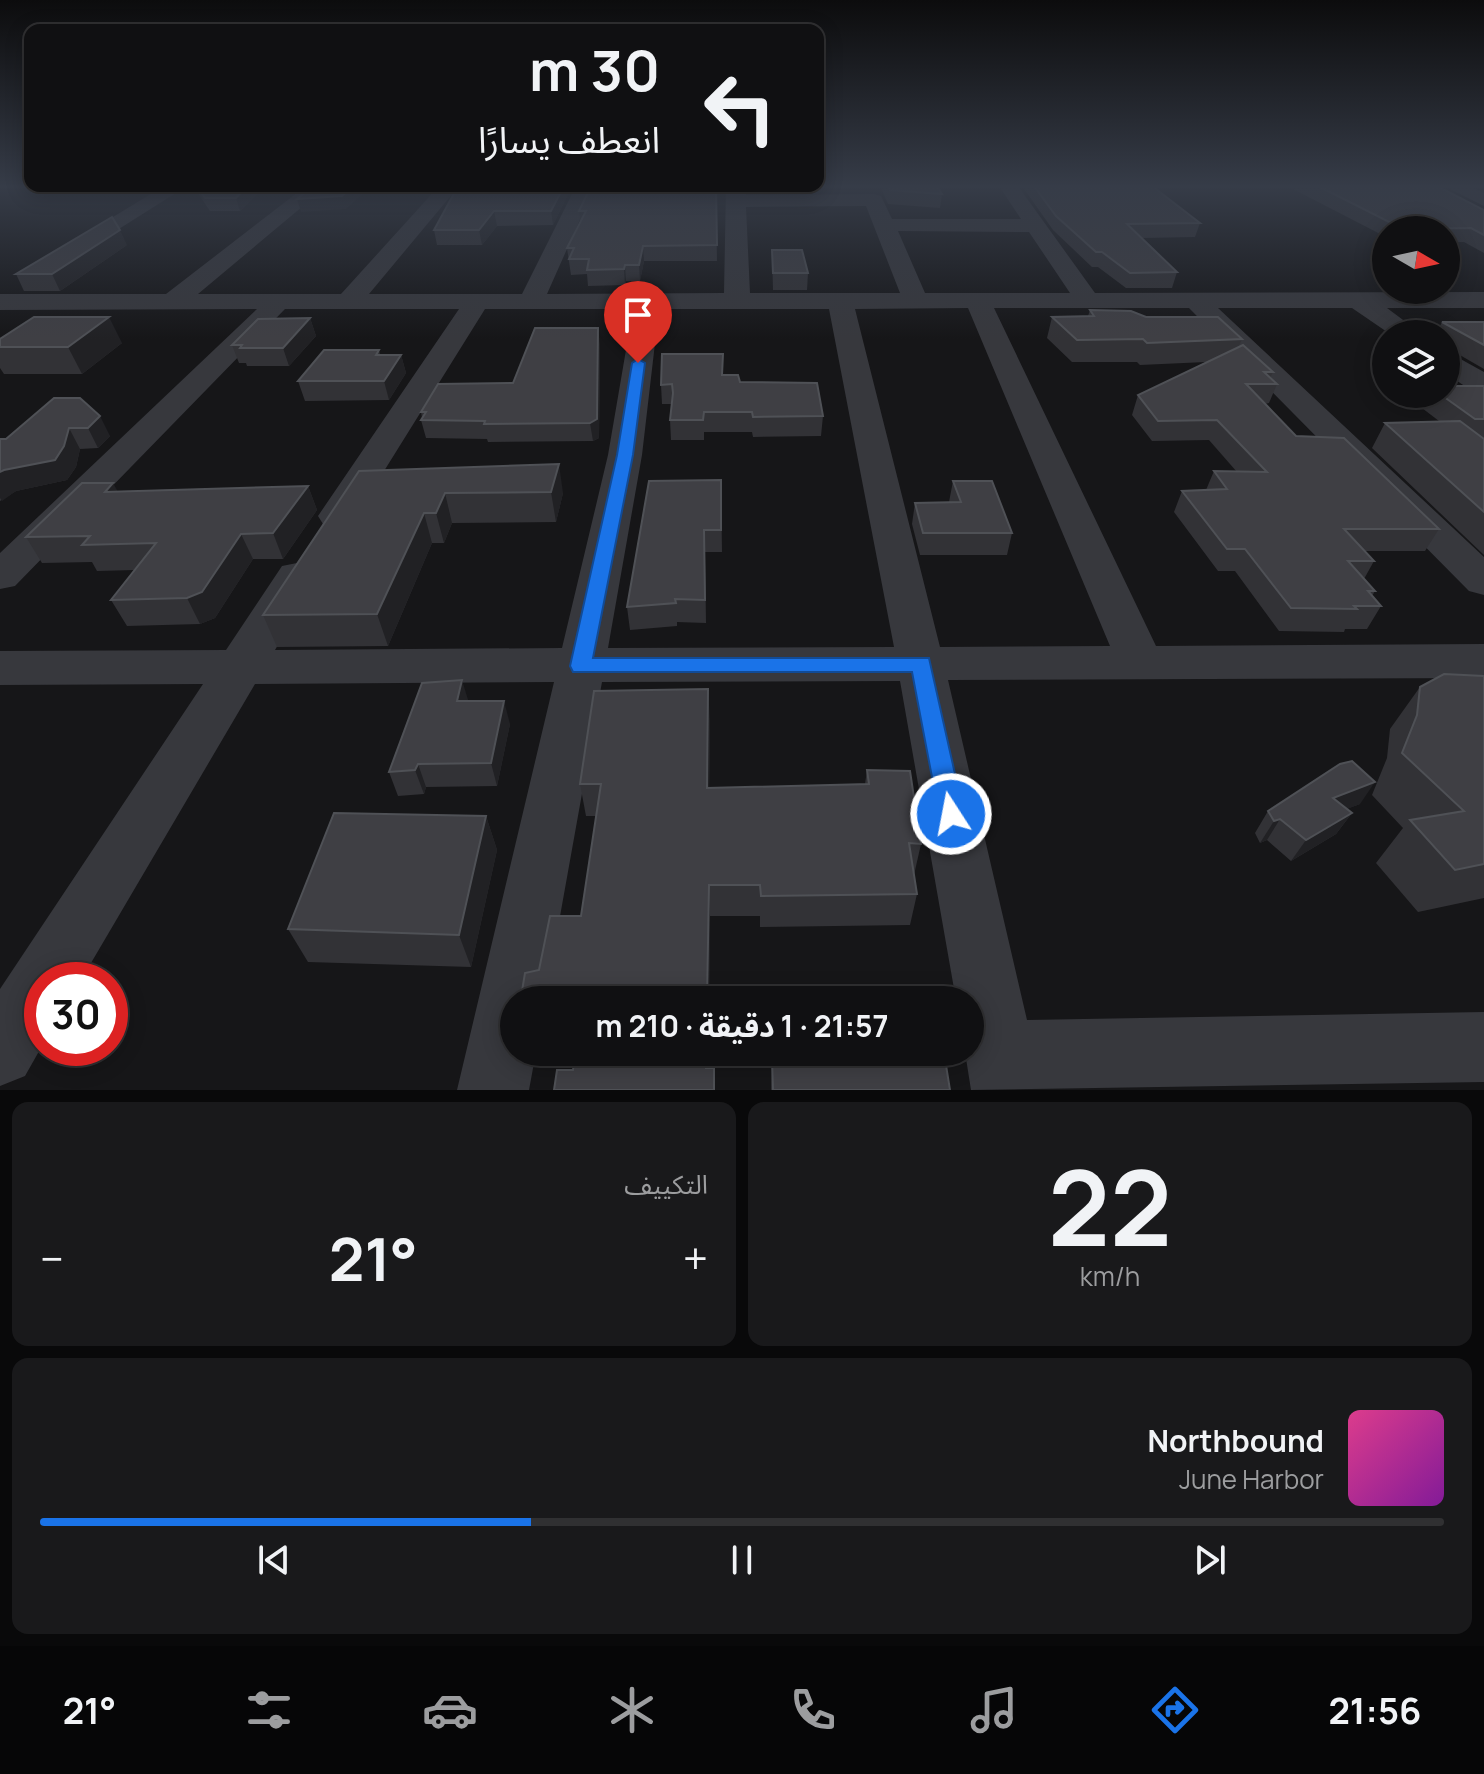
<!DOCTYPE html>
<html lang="ar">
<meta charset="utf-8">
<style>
:root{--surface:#101012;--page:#19191b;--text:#f1f3f6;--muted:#9c9d9f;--line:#303032;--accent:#1a73e8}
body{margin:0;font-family:Manrope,"Noto Sans Arabic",sans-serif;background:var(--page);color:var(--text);direction:rtl;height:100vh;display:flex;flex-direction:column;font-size:30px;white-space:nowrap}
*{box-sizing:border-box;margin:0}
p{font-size:26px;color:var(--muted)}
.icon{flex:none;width:44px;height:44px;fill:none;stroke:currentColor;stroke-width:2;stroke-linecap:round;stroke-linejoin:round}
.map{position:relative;height:1090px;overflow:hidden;direction:ltr}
.side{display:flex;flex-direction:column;gap:12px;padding:12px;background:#09090a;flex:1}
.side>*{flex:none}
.hud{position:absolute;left:24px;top:24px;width:800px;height:168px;border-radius:16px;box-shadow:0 4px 20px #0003,0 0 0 2px var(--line);direction:rtl;background:#101012;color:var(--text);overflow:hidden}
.needle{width:52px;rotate:99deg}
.buttons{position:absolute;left:1372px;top:216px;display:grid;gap:16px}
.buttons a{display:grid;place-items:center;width:88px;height:88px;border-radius:50%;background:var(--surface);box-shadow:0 4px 20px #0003,0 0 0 2px var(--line);font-size:40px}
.speed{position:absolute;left:24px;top:962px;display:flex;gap:16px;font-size:40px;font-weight:700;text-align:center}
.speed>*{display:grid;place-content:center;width:104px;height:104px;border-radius:50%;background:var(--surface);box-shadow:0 4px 20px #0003,0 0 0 2px var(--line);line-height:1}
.speed .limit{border:12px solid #d22;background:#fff;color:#111}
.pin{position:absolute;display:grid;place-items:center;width:68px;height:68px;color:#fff;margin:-82px -34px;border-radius:50% 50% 50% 0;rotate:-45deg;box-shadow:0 0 8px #0007}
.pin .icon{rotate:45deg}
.me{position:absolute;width:88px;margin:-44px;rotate:349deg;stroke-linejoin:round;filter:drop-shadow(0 0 6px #0008)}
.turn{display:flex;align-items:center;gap:28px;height:168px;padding:0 32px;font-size:36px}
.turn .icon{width:104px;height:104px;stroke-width:2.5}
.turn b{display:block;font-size:56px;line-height:68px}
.big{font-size:60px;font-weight:700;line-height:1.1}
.side .tile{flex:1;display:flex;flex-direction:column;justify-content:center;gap:12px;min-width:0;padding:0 28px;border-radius:16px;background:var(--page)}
.side .dial{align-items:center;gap:0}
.dial b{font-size:104px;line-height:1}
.song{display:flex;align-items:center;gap:24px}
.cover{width:96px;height:96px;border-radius:12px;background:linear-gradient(135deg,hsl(330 70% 55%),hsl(290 70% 35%))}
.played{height:8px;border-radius:4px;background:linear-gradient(90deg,var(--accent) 35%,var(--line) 35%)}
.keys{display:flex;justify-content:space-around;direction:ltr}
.heat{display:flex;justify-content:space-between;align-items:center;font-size:44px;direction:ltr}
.side .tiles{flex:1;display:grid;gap:12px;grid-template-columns:1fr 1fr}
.tile:last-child{grid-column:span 2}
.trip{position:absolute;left:500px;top:986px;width:484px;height:80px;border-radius:40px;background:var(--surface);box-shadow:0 4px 20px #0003,0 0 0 2px var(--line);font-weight:700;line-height:80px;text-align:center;direction:rtl}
.tabs{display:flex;height:128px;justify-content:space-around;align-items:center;background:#060607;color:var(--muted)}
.tabs .icon{width:56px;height:56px}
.tabs .on{color:var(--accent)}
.tabs b{font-size:36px;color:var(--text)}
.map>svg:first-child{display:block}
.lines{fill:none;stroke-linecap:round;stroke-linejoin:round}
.minor{fill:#37383d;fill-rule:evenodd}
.wall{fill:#323236}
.shaded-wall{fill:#212124}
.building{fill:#3f3f44;stroke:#4f5156;stroke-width:2}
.route{fill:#1a73e8;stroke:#114b97;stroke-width:2}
</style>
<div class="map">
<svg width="1484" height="1090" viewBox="0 0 1484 1090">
<rect width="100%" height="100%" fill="#161618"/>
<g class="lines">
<g class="minor">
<polygon points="164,186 187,186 76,256 60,256 57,251"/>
<path d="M306,186H327L198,294H341L439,186H459L369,294H522L576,186H595L547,294L724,293L726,186H746V195L874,194L881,196L892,219H1021L999,186H1018L1095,293L1484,292V308H1387L1422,334H1390L1352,308H1218L1484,557V595L1469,591L1189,308H994L1156,646L1484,644V678L948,680L1027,1020L1484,1012V1082L971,1090L965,1052H970V1000H956L900,681L602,682L545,1000H514V1052H536L529,1090H457L554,682L255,684L81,980H42V1046L25,1076L0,1086V989L203,684L0,685V651L226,650L282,566L297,563L312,566L318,576L275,650L562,648L608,455L633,309H485L356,516L351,524L337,527L323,524L318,516L459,309H285L15,586L0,589V553L257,309L0,310V294H166ZM866,206L900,293H750L746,207ZM898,231L1029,232L1070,293H925ZM968,308L1110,646L940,647L855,309ZM659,309H829L894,647L608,648L642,455Z"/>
<polygon points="1444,186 1470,186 1484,193 1484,206"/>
<polygon points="1446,351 1484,372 1484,394 1473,392 1446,373"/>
</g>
</g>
<g class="wall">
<polygon points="193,186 265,186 240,211 210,211"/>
<polygon points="458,186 572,186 553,225 497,226 482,245 437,245 434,230"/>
<polygon points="591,186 725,186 723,193 716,193 717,261 644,261 640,281 626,281 625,285 588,286 587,274 571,275 567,248 580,222 579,211"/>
<polygon points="747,186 788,186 787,192 749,192"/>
<polygon points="880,186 937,186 942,194 940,208 888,204"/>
<polygon points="1022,186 1152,186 1200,223 1195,237 1142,238 1177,272 1172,288 1126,288 1098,267 1092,267 1053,230"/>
<polygon points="1232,186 1437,186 1484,210 1484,253 1464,242 1446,242 1446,230 1386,230 1386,237 1291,188 1234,188"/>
<polygon points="127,245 60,291 24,291 16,274"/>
<polygon points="772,250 808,273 807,290 773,290"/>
<polygon points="1090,310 1146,317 1242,339 1239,346 1273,372 1270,378 1277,384 1269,403 1265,404 1296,436 1439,529 1425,551 1365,551 1374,561 1364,579 1375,591 1372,596 1381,606 1367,629 1345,629 1344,632 1279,631 1235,571 1218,571 1174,512 1182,491 1206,490 1214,471 1237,472 1209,440 1152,441 1132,415 1138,395 1206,362 1140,365 1137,362 1072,362 1047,338 1052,317 1088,316"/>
<polygon points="310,318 316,336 289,366 247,366 246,363 239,363 232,345"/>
<polygon points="1442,322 1484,322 1484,369 1446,347 1446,334 1436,334"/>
<polygon points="0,339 122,343 82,374 4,374 0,368"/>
<polygon points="600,344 599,438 593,441 488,442 487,439 426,438 421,420 422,418 421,412 513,383"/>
<polygon points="379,350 380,355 401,355 406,373 389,400 305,401 298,381"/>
<polygon points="723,375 823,416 821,436 753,437 752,432 704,432 704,440 671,440 670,420 672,404 662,404 661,385"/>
<polygon points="1484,386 1484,555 1372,448 1385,423 1439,421 1418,405 1424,394 1446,394"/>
<polygon points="54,398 110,436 98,448 80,449 76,467 67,480 16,491 0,501 0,439 6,439"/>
<polygon points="359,471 563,493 556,522 452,523 444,543 432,543 388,646 277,647 263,615"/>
<polygon points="721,480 722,552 705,552 706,623 677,622 677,626 630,630 627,607"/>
<polygon points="953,481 1012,533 1007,555 920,555 912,524 915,503 949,502"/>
<polygon points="308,486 317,510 283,559 253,559 215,618 200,624 127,626 111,600 135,570 97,571 92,562 42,563 26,537 118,491"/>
<polygon points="1484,676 1484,898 1418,912 1376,863 1403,828 1372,795 1387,758 1390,729 1420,687"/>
<polygon points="468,701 510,724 497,786 426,787 424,794 398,796 389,772"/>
<polygon points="710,720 709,788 865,784 867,770 921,844 914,875 917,894 910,925 760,927 760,916 710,916 709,1000 525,1000 522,991 539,970 581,916 596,816 586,816 580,784"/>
<polygon points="1360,804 1346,809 1352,813 1336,834 1291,861 1267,840 1260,843 1255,833 1268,811"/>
<polygon points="486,816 497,850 471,967 308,962 288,929"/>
<polygon points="772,1060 950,1090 771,1090"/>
</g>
<g class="shaded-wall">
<polygon points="247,186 265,186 240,211 236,198"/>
<polygon points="353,186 371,186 346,209 301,212 297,199"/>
<polygon points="564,186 572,186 553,225 551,211"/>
<polygon points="494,211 497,226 482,245 479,230"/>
<polygon points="120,230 127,245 60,291 52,274"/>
<polygon points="643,246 644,261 640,281 639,265"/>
<polygon points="625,265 626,281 625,285 624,269"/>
<polygon points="109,317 122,343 82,374 68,347"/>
<polygon points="310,318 316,336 289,366 283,348"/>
<polygon points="598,328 600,344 599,438 593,441 590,423"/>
<polygon points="401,355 406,373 389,400 384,381"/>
<polygon points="100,416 110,436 98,448 88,428"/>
<polygon points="69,428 80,449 76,467 67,480 16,491 2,501 0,498 0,472"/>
<polygon points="559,464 563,493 556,522 551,492"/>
<polygon points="113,483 127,508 105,492"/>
<polygon points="308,486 317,510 283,559 273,533"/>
<polygon points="445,493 452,523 444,543 436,513"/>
<polygon points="424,513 432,543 388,646 377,614"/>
<polygon points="241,534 253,559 215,618 200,624 187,598"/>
<polygon points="462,680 469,703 457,701"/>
<polygon points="708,689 710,720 709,820 707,788"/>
<polygon points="504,701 510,724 497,786 491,763"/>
<polygon points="418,764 426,787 424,794 415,770"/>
<polygon points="1375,782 1360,804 1319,820 1333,798"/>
<polygon points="1352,813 1336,834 1291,861 1306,840"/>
<polygon points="486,816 497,850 471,967 459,935"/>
<polygon points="1280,819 1267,840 1260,843 1274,821"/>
<polygon points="709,885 710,916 709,1000 707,1000"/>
<polygon points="706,1052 708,1052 708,1090 706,1068"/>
</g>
<g class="building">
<polygon points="197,186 247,186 236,198 205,198"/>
<polygon points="313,186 353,186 342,196 297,199"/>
<polygon points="458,186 564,186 551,211 494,211 479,230 434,230"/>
<polygon points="591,186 716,186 717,245 643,246 639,265 625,265 624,269 587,270 589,259 569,259 574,248 567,248 586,211 579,211"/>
<polygon points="888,186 937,186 942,194 890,190"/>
<polygon points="1034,186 1152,186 1200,223 1127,224 1177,272 1130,273 1102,252 1096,252 1056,216"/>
<polygon points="1318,186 1437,186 1484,210 1484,235 1471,228 1403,229"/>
<polygon points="112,217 120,230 52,274 16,274"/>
<polygon points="772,250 802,250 808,273 773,273"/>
<polygon points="1090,310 1131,311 1146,317 1218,317 1242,339 1147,343 1143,339 1077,340 1052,317 1094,316"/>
<polygon points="34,317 109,317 68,347 0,347 0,339"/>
<polygon points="310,318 283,348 240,348 242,345 232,345 258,319"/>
<polygon points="1442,322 1484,322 1484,345"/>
<polygon points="535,328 598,328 597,419 590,423 484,424 485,421 421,420 426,412 421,412 438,384 513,383"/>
<polygon points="1243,345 1273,372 1264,372 1277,384 1246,384 1296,436 1344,438 1439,529 1344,529 1374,561 1348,561 1375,591 1368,591 1381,606 1354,606 1357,609 1291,608 1245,549 1227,549 1182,491 1227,489 1214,471 1267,472 1217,420 1158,421 1138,395"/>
<polygon points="324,350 379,350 376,355 401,355 384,381 298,381"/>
<polygon points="662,354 723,354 722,375 738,375 740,382 817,383 823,416 753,417 752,412 704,412 703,420 670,420 673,393 672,384 661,385"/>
<polygon points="1446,386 1484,386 1484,419 1475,419 1440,394 1446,394"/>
<polygon points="54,398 80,398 100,416 88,428 69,428 64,446 55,460 4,470 0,472 0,439 6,439"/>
<polygon points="1460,421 1484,439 1484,512 1385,423"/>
<polygon points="559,464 551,492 445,493 436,513 424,513 377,614 263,615 359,471"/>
<polygon points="721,480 721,530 704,530 705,600 675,599 676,603 627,607 649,481"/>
<polygon points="953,481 992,481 1012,533 923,533 915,503 961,502"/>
<polygon points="82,483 113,483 105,492 308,486 273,533 241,534 202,592 187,598 111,600 156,543 82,545 90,536 26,537"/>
<polygon points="1444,674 1484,676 1484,864 1455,870 1410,820 1464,811 1402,753 1417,715 1420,687"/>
<polygon points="462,680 457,701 504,701 491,763 418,764 415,770 389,772 422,683"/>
<polygon points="708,689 707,788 869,784 867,770 910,771 921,844 909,843 917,894 761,896 760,885 709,885 707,1000 582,1000 583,990 522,991 525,973 539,970 550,916 581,916 601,784 580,784 594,691"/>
<polygon points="1352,761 1375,782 1333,798 1352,813 1306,840 1280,819 1274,821 1268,811 1340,764"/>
<polygon points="334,813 486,816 459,935 288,929"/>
<polygon points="575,1052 706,1052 706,1068 714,1068 714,1090 554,1090 557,1070 573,1070"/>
<polygon points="945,1059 950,1090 773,1090 772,1060"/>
</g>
<linearGradient id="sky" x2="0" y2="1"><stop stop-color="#0c0c0d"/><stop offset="0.55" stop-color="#363c48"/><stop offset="1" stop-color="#363c48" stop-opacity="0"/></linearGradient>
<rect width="1484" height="339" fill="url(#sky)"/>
<polygon class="route" points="638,359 645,363 633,455 593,658 929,658 964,814 960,822 951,825 942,822 939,814 912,672 573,672 570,666 617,455 632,363"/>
</svg>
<div class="buttons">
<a><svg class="needle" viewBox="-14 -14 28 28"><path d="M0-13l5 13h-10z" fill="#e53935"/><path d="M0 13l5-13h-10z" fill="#9c9d9f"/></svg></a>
<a><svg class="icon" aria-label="layers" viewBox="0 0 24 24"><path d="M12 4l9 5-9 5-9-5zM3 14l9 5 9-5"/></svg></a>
</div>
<div class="speed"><div class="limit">30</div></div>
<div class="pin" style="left:638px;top:363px;background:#d93025"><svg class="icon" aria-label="arrive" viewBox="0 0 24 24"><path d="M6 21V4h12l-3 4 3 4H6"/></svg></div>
<svg class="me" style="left:951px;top:814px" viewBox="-20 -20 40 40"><circle r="17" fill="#1a73e8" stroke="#fff" stroke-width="3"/><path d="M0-11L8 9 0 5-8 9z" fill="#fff"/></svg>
<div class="trip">21:57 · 1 دقيقة · 210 m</div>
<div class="hud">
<div class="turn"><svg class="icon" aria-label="left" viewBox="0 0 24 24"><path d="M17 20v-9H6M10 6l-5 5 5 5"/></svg><div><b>30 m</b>انعطف يسارًا</div></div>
</div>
</div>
<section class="side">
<div class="tiles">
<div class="tile dial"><b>22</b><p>km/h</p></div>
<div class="tile"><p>التكييف</p>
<div class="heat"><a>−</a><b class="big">21°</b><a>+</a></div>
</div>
<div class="tile">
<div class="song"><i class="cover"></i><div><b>Northbound</b><p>June Harbor</p></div></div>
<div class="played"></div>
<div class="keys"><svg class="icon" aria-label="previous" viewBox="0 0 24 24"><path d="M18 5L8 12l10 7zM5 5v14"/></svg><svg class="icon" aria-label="pause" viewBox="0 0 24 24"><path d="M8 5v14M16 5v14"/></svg><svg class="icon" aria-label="next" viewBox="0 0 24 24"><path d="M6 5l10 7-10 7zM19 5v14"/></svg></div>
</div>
</div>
</section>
<nav class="tabs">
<b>21:56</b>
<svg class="icon on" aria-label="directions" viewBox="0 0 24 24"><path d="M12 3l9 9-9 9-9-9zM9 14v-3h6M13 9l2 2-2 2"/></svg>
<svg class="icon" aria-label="music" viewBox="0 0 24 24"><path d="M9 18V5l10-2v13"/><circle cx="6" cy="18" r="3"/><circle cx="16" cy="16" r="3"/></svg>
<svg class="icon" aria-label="phone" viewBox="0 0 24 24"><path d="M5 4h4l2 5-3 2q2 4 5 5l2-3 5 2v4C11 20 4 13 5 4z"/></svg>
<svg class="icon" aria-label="climate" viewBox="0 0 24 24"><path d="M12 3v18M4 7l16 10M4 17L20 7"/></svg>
<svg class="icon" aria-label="car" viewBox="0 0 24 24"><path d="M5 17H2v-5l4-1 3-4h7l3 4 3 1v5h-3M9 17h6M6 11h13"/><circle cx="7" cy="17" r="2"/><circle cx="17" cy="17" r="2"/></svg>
<svg class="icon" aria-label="filters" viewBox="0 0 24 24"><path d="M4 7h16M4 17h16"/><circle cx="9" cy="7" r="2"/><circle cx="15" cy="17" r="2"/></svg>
<b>21°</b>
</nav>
